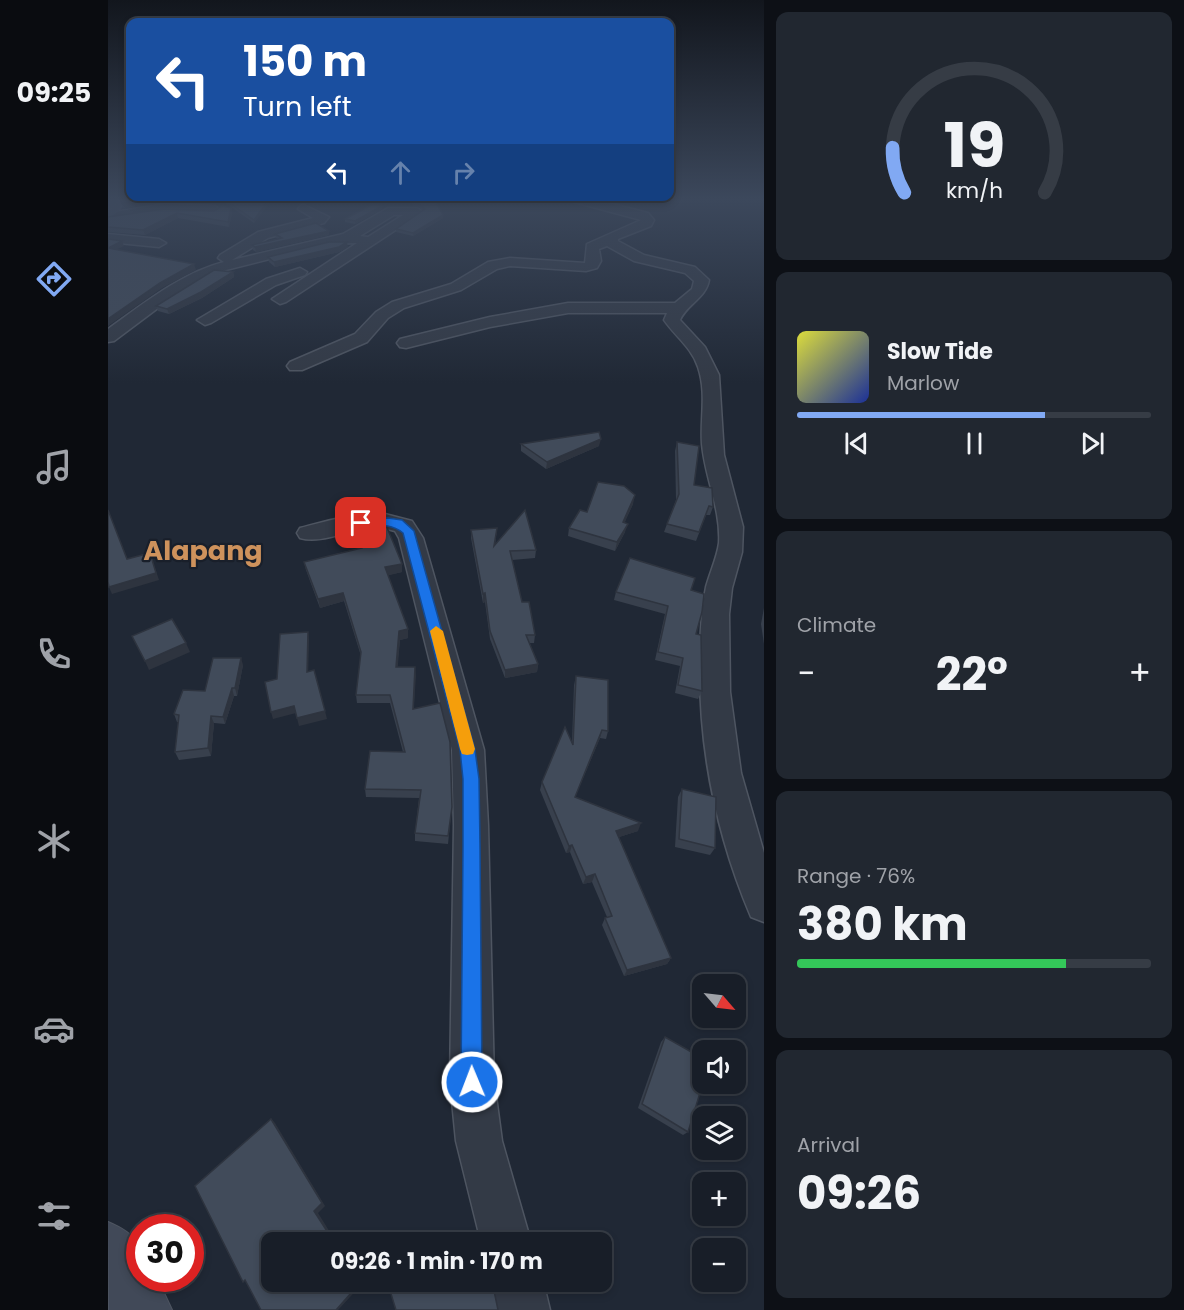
<!DOCTYPE html>
<meta charset="utf-8">
<style>
:root{--surface:#181e28;--page:#212730;--text:#f1f3f6;--muted:#9fa2a8;--line:#363c45;--accent:#81a9f3}
body{margin:0;font-family:Poppins,sans-serif;background:var(--page);color:var(--text);height:100vh;display:flex;flex-direction:column;font-size:22px;white-space:nowrap}
*{box-sizing:border-box;margin:0}
p{font-size:20px;color:var(--muted)}
.icon{flex:none;width:33px;height:33px;fill:none;stroke:currentColor;stroke-width:2;stroke-linecap:round;stroke-linejoin:round}
.map{position:relative;flex:1;overflow:hidden}
.drawer{display:flex;flex-direction:column;gap:12px;padding:12px;background:#0d1016;width:420px}
.drawer>*{flex:none}
.hud{position:absolute;left:18px;top:18px;width:548px;height:183px;border-radius:12px;box-shadow:0 3px 9px #0003,0 0 0 2px var(--line);background:#1a4fa0;color:#fff;overflow:hidden}
.needle{width:39px;rotate:118deg}
.buttons{position:absolute;left:584px;top:974px;display:grid;gap:12px}
.buttons a{display:grid;place-items:center;width:54px;height:54px;border-radius:12px;background:var(--surface);box-shadow:0 3px 9px #0003,0 0 0 2px var(--line);font-size:30px}
.speed{position:absolute;left:18px;top:1214px;display:flex;gap:12px;font-size:30px;font-weight:700;text-align:center}
.speed>*{display:grid;place-content:center;width:78px;height:78px;border-radius:50%;background:var(--surface);box-shadow:0 3px 9px #0003,0 0 0 2px var(--line);line-height:1}
.speed .limit{border:9px solid #d22;background:#fff;color:#111}
.pin{position:absolute;display:grid;place-items:center;width:51px;height:51px;color:#fff;margin:-26px;border-radius:12px;box-shadow:0 3px 9px #0006}
.me{position:absolute;width:66px;margin:-33px;rotate:359deg;stroke-linejoin:round;filter:drop-shadow(0 0 4px #0008)}
.turn{display:flex;align-items:center;gap:21px;height:126px;padding:0 18px;font-size:27px}
.turn .icon{width:78px;height:78px;stroke-width:2.5}
.turn b{display:block;font-size:42px;line-height:51px}
.lanes{display:flex;align-items:center;height:57px;padding:0 18px;background:#0003;justify-content:center;gap:30px;direction:ltr}
.lanes .off{opacity:.35}
.big{font-size:45px;font-weight:700;line-height:1.1}
.drawer .widget{flex:1;display:flex;flex-direction:column;justify-content:center;gap:9px;min-width:0;padding:0 21px;border-radius:12px;background:var(--page)}
.drawer .dial{align-items:center;gap:0}
.dial svg{height:156px;overflow:visible;fill:none;stroke:var(--line);stroke-width:7;stroke-linecap:round;text-anchor:middle}
.dial text{fill:var(--text);stroke:none}
.song{display:flex;align-items:center;gap:18px}
.cover{width:72px;height:72px;border-radius:9px;background:linear-gradient(135deg,hsl(60 70% 55%),hsl(230 70% 35%))}
.played{height:6px;border-radius:3px;background:linear-gradient(90deg,var(--accent) 70%,var(--line) 70%)}
.keys{display:flex;justify-content:space-around;direction:ltr}
.heat{display:flex;justify-content:space-between;align-items:center;font-size:33px;direction:ltr}
.charge{height:9px;border-radius:4px;background:linear-gradient(90deg,#34c759 76%,var(--line) 0)}
.trip{position:absolute;left:153px;top:1232px;width:351px;height:60px;border-radius:12px;background:var(--surface);box-shadow:0 3px 9px #0003,0 0 0 2px var(--line);font-weight:700;line-height:60px;text-align:center}
main{display:flex;flex:1;min-height:0}
.tabs{display:flex;flex-direction:column;width:108px;justify-content:space-around;align-items:center;background:#0a0c10;color:var(--muted)}
.tabs .icon{width:42px;height:42px}
.tabs .active{color:var(--accent)}
.tabs b{font-size:27px;color:var(--text)}
.map>svg:first-child{display:block}
.lines{fill:none;stroke-linecap:round;stroke-linejoin:round}
.street-casing{stroke:#4e5561;stroke-width:3}
.secondary-casing{stroke:#4e5561;stroke-width:2}
.street{fill:#333a46;fill-rule:evenodd}
.secondary{fill:#414958;fill-rule:evenodd}
.wall{fill:#38404d}
.shaded-wall{fill:#2e343f}
.building{fill:#414b5a;stroke:#2e343f;stroke-width:1.5}
.route{fill:#1a73e8;stroke:#114b97;stroke-width:1.5}
.slow{fill:#f59e0b}
.labels{text-anchor:middle;stroke-width:4.5;stroke-linejoin:round;paint-order:stroke}
.district-label{font-size:27px;font-weight:bold;fill:#ce925c;stroke:#191f2a}
</style>
<main>
<nav class="tabs">
<b>09:25</b>
<svg class="icon active" aria-label="directions" viewBox="0 0 24 24"><path d="M12 3l9 9-9 9-9-9zM9 14v-3h6M13 9l2 2-2 2"/></svg>
<svg class="icon" aria-label="music" viewBox="0 0 24 24"><path d="M9 18V5l10-2v13"/><circle cx="6" cy="18" r="3"/><circle cx="16" cy="16" r="3"/></svg>
<svg class="icon" aria-label="phone" viewBox="0 0 24 24"><path d="M5 4h4l2 5-3 2q2 4 5 5l2-3 5 2v4C11 20 4 13 5 4z"/></svg>
<svg class="icon" aria-label="climate" viewBox="0 0 24 24"><path d="M12 3v18M4 7l16 10M4 17L20 7"/></svg>
<svg class="icon" aria-label="car" viewBox="0 0 24 24"><path d="M5 17H2v-5l4-1 3-4h7l3 4 3 1v5h-3M9 17h6M6 11h13"/><circle cx="7" cy="17" r="2"/><circle cx="17" cy="17" r="2"/></svg>
<svg class="icon" aria-label="filters" viewBox="0 0 24 24"><path d="M4 7h16M4 17h16"/><circle cx="9" cy="7" r="2"/><circle cx="15" cy="17" r="2"/></svg>
</nav>
<div class="map">
<svg width="656" height="1310" viewBox="0 0 656 1310">
<rect width="100%" height="100%" fill="#202835"/>
<g class="lines">
<g class="street-casing">
<g id="street">
<path d="M464,199H485L540,213L546,220L543,226L510,239V241L536,255L587,267L601,280C598,298 579,304 572,320L597,347L611,375L616,455L635,527L634,552L624,588L621,614L622,692L633,773L656,853V922L643,917C609,837 591,750 592,664C592,638 593,612 598,587C602,572 609,558 611,543C613,509 597,478 594,444C592,419 599,393 590,367C584,348 567,336 556,320L559,313H460L382,327L298,348L292,347L289,343L292,339L382,317L460,303H567L584,289L586,281L577,273L526,261L499,246L491,249L493,261L489,268L478,271L402,266L389,269L353,290L296,308L280,318L259,342L194,370H182L179,366L182,362L247,334L268,312L284,302L343,284L380,262L402,258L477,263L479,244L533,220L466,202Z"/>
<polygon points="57,204 107,206 113,210 107,214 57,212 0,221 0,213"/>
<path d="M196,205L221,217L216,223L160,238L124,260L235,234L280,208H309L315,212L178,302L172,304L164,299L249,243L221,244L106,273L54,305L6,341L0,342V329C35,304 73,273 116,262L110,258L112,255L150,232L205,218L190,209L192,206ZM286,215H295L260,237L252,236Z"/>
<polygon points="0,234 51,239 58,243 51,247 0,242"/>
<polygon points="192,268 199,272 197,275 168,285 103,323 97,325 89,320 158,279"/>
<path d="M273,513L304,521L315,538L376,750L380,825L386,1081L394,1141L423,1242H373L348,1141L342,1081L346,825L344,750L291,538L287,531C253,519 221,546 192,538L189,533L192,528C219,521 246,513 273,513Z"/>
<polygon points="383,1281 435,1281 442,1310 390,1310"/>
</g>
</g>
<g class="secondary-casing">
<g id="secondary">
<path d="M2,199H16C14,208 9,215 0,217Z"/>
<path d="M0,1222C33,1236 32,1245 32,1278H49L64,1310H1Z"/>
</g>
</g>
<use href="#street" class="street"/>
<use href="#secondary" class="secondary"/>
</g>
<g class="wall">
<polygon points="15,199 86,199 87,203 57,202 15,208 13,203"/>
<polygon points="112,199 163,199 163,200 146,223"/>
<polygon points="304,199 326,199 335,218 305,236 288,232 288,229 315,211 310,206 305,206"/>
<polygon points="56,209 124,213 121,227 70,218 37,235 0,232 0,217"/>
<polygon points="274,209 247,224 237,222 237,219"/>
<polygon points="221,231 221,235 148,252 145,250 144,245 170,239 168,238 167,234"/>
<polygon points="240,247 231,252 167,267 161,262 160,257"/>
<polygon points="125,272 126,277 94,298 61,314 50,311 48,306"/>
<polygon points="569,442 586,485 605,507 602,515 598,515 588,541 556,532 568,500 567,451"/>
<polygon points="413,444 491,446 438,469 413,451"/>
<polygon points="525,504 516,523 517,532 507,551 460,536 461,528 479,512"/>
<polygon points="389,528 387,545 428,550 427,558 404,560 414,602 427,635 426,643 421,643 430,664 429,672 397,678 382,639 377,602 375,603 363,538 363,530"/>
<polygon points="248,530 294,572 280,575 300,638 292,640 289,667 307,667 306,709 343,814 340,844 307,841 307,833 311,798 258,797 257,789 295,752 282,703 249,703 248,695 253,656 236,601 212,608 198,570 196,562 252,548 248,539"/>
<polygon points="583,590 594,691 590,699 567,693 572,666 547,660 557,614 506,600 508,592"/>
<polygon points="656,608 656,644 653,624"/>
<polygon points="135,665 129,696 126,696 117,724 106,723 103,756 71,760 67,752 71,722 69,722 66,714 97,691"/>
<polygon points="468,676 500,731 498,739 492,738 467,797 530,831 511,837 563,958 559,964 516,976 494,925 497,918 499,917 484,882 475,884 462,852 458,853 432,790 434,782 464,742 466,685"/>
<polygon points="574,789 607,848 602,855 567,847 570,797"/>
<polygon points="557,1037 580,1132 575,1135 530,1108 553,1042"/>
</g>
<g class="shaded-wall">
<polygon points="41,199 56,199 57,202 15,208 13,203"/>
<polygon points="161,199 163,199 163,200 146,223 146,220"/>
<polygon points="274,206 274,209 247,224 247,221"/>
<polygon points="123,208 124,213 121,227 120,222"/>
<polygon points="69,213 70,218 37,235 35,230"/>
<polygon points="335,215 335,218 305,236 305,233"/>
<polygon points="221,231 221,235 148,252 147,247"/>
<polygon points="14,241 16,246 1,253 0,248"/>
<polygon points="239,242 240,247 231,252 167,267 166,262"/>
<polygon points="86,264 88,270 54,288 0,326 0,319 52,283"/>
<polygon points="125,272 126,277 94,298 61,314 59,309"/>
<polygon points="493,439 491,446 438,469 439,462"/>
<polygon points="527,495 525,504 513,531 515,522"/>
<polygon points="520,524 517,532 507,551 509,542"/>
<polygon points="42,553 51,580 4,594 1,587"/>
<polygon points="294,564 294,572 278,576 277,567"/>
<polygon points="235,593 236,601 212,608 210,599"/>
<polygon points="377,593 377,602 375,603 375,594"/>
<polygon points="300,629 300,638 292,640 289,676 288,667 291,631"/>
<polygon points="200,632 201,640 200,680 199,672"/>
<polygon points="78,643 82,652 41,670 37,661"/>
<polygon points="133,658 135,665 129,696 127,688"/>
<polygon points="430,664 429,672 397,678 397,670"/>
<polygon points="307,667 308,676 305,717 305,709"/>
<polygon points="124,688 126,696 117,724 115,717"/>
<polygon points="186,706 188,713 165,719 163,712"/>
<polygon points="217,711 219,719 191,726 189,718"/>
<polygon points="103,716 106,723 103,756 100,748"/>
<polygon points="494,730 492,738 464,804 467,797"/>
<polygon points="533,823 530,831 505,839 508,831"/>
<polygon points="464,845 462,852 458,853 461,846"/>
<polygon points="487,874 484,882 475,884 478,877"/>
<polygon points="563,958 559,964 516,976 519,970"/>
<polygon points="163,1119 167,1123 217,1206 210,1213 228,1242 226,1242 206,1211"/>
<polygon points="250,1281 252,1281 254,1284 230,1310 228,1310"/>
</g>
<g class="building">
<polygon points="15,199 41,199 13,203"/>
<polygon points="116,199 161,199 146,220"/>
<polygon points="304,199 326,199 335,215 305,233 288,229 317,209 310,203 305,203"/>
<polygon points="265,204 274,206 247,221 237,219"/>
<polygon points="114,206 123,208 120,222 69,213 35,230 0,227 0,217 56,209 106,211"/>
<polygon points="208,223 221,231 147,247 144,245 174,238 167,234"/>
<polygon points="0,239 14,241 0,248"/>
<polygon points="221,242 239,242 231,247 166,262 160,257"/>
<polygon points="0,248 86,264 52,283 0,319"/>
<polygon points="106,270 125,272 93,292 59,309 48,306"/>
<polygon points="491,432 493,439 439,462 413,444"/>
<polygon points="569,442 591,446 586,485 604,488 605,507 601,506 591,532 559,524 571,494"/>
<polygon points="490,482 516,486 527,495 515,522 520,524 509,542 461,528 472,510 479,512"/>
<polygon points="0,510 19,559 42,553 48,573 1,587 0,582"/>
<polygon points="417,510 428,550 402,551 414,602 421,602 427,635 418,635 430,664 397,670 382,631 377,593 375,594 363,530 389,528 386,546"/>
<polygon points="278,525 294,564 277,567 300,629 291,631 288,667 307,667 305,709 332,703 342,742 344,807 340,836 307,833 313,790 257,789 262,751 297,752 282,695 248,695 253,652 235,593 210,599 196,562 254,548 248,530"/>
<polygon points="522,558 587,578 583,590 596,594 594,612 588,634 593,635 594,691 570,685 575,658 550,652 560,606 508,592"/>
<polygon points="64,619 78,643 37,661 24,636"/>
<polygon points="200,632 199,672 206,670 217,711 189,718 186,706 163,712 157,682 169,679 172,634"/>
<polygon points="105,658 133,658 127,688 124,688 115,717 103,716 100,748 67,752 71,715 66,714 75,690 97,691"/>
<polygon points="468,676 500,680 500,731 494,730 467,797 533,823 508,831 563,958 519,970 497,918 504,916 487,874 478,877 464,845 461,846 434,782 457,727 465,745"/>
<polygon points="574,789 608,797 607,848 571,839"/>
<polygon points="557,1037 594,1058 594,1083 595,1083 580,1132 534,1104"/>
<polygon points="163,1119 214,1203 206,1211 226,1242 164,1242 164,1281 250,1281 251,1284 228,1310 153,1310 137,1280 135,1282 87,1186"/>
<polygon points="279,1281 384,1281 390,1310 288,1310"/>
</g>
<linearGradient id="sky" x2="0" y2="1"><stop stop-color="#12161d"/><stop offset="0.52" stop-color="#3c485c"/><stop offset="1" stop-color="#3c485c" stop-opacity="0"/></linearGradient>
<rect width="656" height="383" fill="url(#sky)"/>
<path class="route" d="M280,518L294,520L306,531L367,750L371,779L372,846L374,1082L371,1089L364,1092L356,1089L353,1082L355,846V779L352,750L295,533C276,518 259,532 247,523L253,519Z"/>
<polygon class="slow" points="328,626 335,631 367,749 365,754 359,755 354,754 352,749 322,631"/>
<g class="labels">
<g class="district-label">
<text x="95" y="560">Alapang</text>
</g>
</g>
</svg>
<div class="buttons">
<a><svg class="needle" viewBox="-14 -14 28 28"><path d="M0-13l5 13h-10z" fill="#e53935"/><path d="M0 13l5-13h-10z" fill="#9fa2a8"/></svg></a>
<a><svg class="icon" aria-label="sound" viewBox="0 0 24 24"><path d="M4 9h4l5-4v14l-5-4H4zM17 9q2 3 0 6"/></svg></a>
<a><svg class="icon" aria-label="layers" viewBox="0 0 24 24"><path d="M12 4l9 5-9 5-9-5zM3 14l9 5 9-5"/></svg></a>
<a>+</a>
<a>−</a>
</div>
<div class="speed"><div class="limit">30</div></div>
<div class="pin" style="left:253px;top:523px;background:#d93025"><svg class="icon" aria-label="arrive" viewBox="0 0 24 24"><path d="M6 21V4h12l-3 4 3 4H6"/></svg></div>
<svg class="me" style="left:364px;top:1082px" viewBox="-20 -20 40 40"><circle r="17" fill="#1a73e8" stroke="#fff" stroke-width="3"/><path d="M0-11L8 9 0 5-8 9z" fill="#fff"/></svg>
<div class="trip">09:26 · 1 min · 170 m</div>
<div class="hud">
<div class="turn"><svg class="icon" aria-label="left" viewBox="0 0 24 24"><path d="M17 20v-9H6M10 6l-5 5 5 5"/></svg><div><b>150 m</b>Turn left</div></div>
<div class="lanes"><svg class="icon" aria-label="left" viewBox="0 0 24 24"><path d="M17 20v-9H6M10 6l-5 5 5 5"/></svg><svg class="icon off" aria-label="ahead" viewBox="0 0 24 24"><path d="M12 20V5M6 11l6-6 6 6"/></svg><svg class="icon off" aria-label="right" viewBox="0 0 24 24"><path d="M7 20v-9h11M14 6l5 5-5 5"/></svg></div>
</div>
</div>
<section class="drawer">
<div class="widget dial"><svg viewBox="0 0 100 80">
<path d="M14 69A42 42 0 1 1 86 69"/>
<path d="M14 69A42 42 0 0 1 8 46" stroke="#81a9f3"/>
<text x="50" y="56" font-size="32" font-weight="700">19</text>
<text x="50" y="72" font-size="11">km/h</text>
</svg></div>
<div class="widget">
<div class="song"><i class="cover"></i><div><b>Slow Tide</b><p>Marlow</p></div></div>
<div class="played"></div>
<div class="keys"><svg class="icon" aria-label="previous" viewBox="0 0 24 24"><path d="M18 5L8 12l10 7zM5 5v14"/></svg><svg class="icon" aria-label="pause" viewBox="0 0 24 24"><path d="M8 5v14M16 5v14"/></svg><svg class="icon" aria-label="next" viewBox="0 0 24 24"><path d="M6 5l10 7-10 7zM19 5v14"/></svg></div>
</div>
<div class="widget"><p>Climate</p>
<div class="heat"><a>−</a><b class="big">22°</b><a>+</a></div>
</div>
<div class="widget"><p>Range · 76%</p><b class="big">380 km</b><div class="charge"></div></div>
<div class="widget"><p>Arrival</p><b class="big">09:26</b></div>
</section>
</main>
